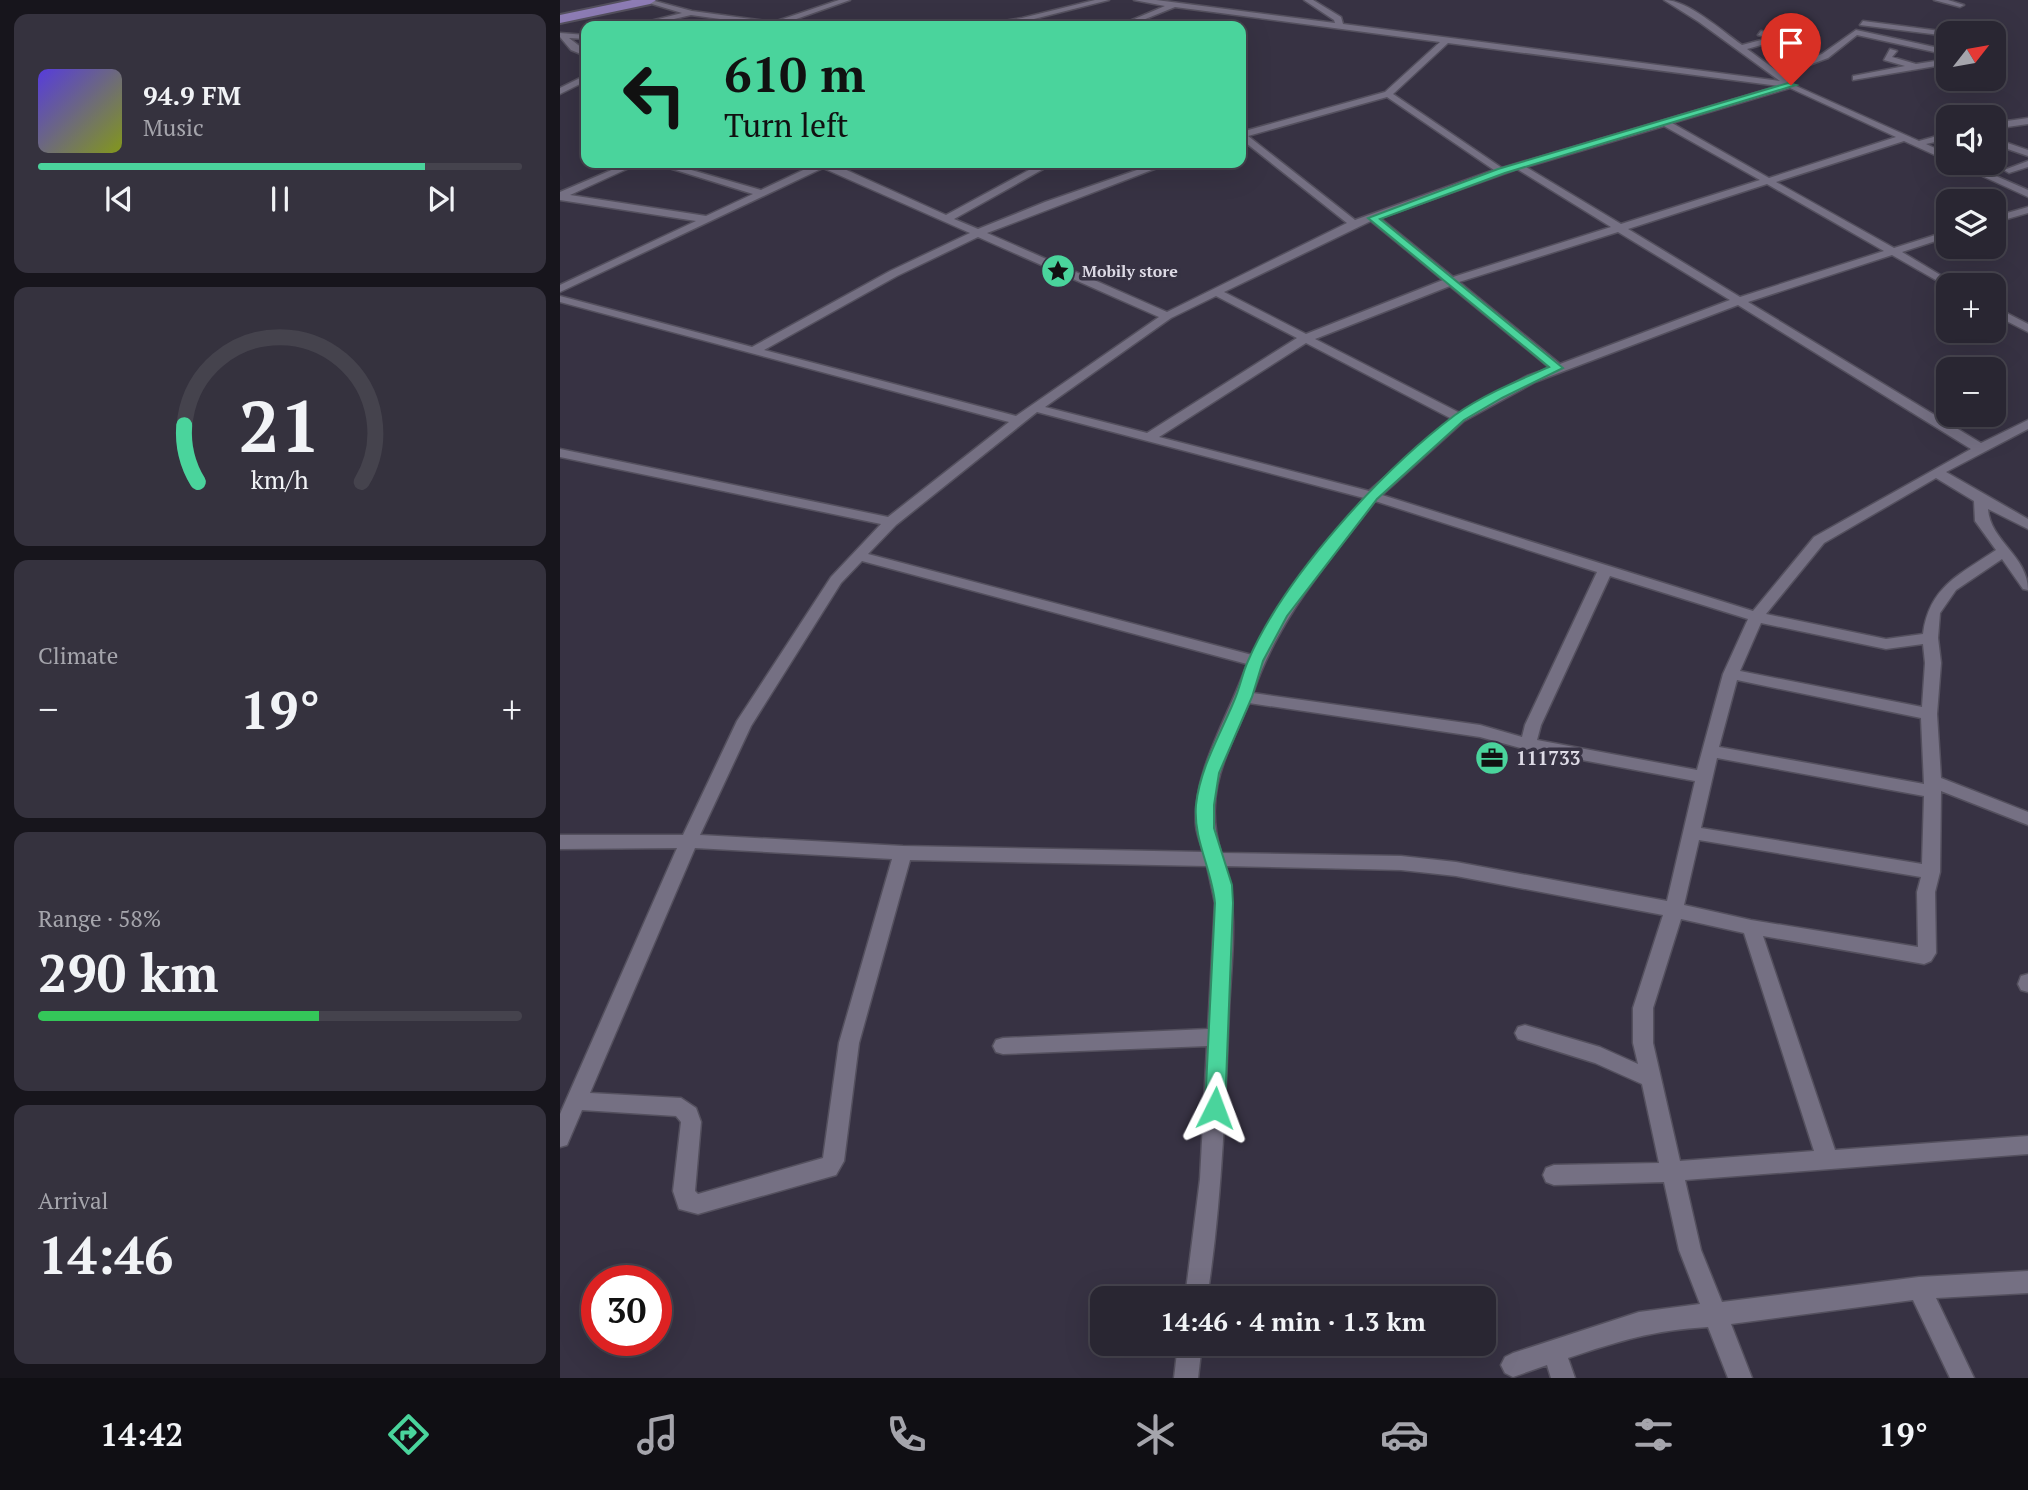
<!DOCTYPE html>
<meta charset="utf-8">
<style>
:root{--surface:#292632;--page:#35323e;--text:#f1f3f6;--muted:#a5a5ac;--line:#45434d;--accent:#4ad49c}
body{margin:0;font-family:"PT Serif",serif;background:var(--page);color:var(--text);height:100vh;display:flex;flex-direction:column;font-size:26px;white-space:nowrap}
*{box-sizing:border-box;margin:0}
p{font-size:23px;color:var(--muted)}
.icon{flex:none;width:38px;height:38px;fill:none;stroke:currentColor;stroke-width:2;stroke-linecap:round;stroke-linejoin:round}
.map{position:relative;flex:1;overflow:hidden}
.details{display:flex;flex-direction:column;gap:14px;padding:14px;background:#17151c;width:560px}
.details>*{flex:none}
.guide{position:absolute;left:21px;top:21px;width:665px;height:147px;border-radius:14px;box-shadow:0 7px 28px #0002,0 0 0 2px var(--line);background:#4ad49c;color:#111;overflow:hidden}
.needle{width:46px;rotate:59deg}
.tools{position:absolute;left:1376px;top:21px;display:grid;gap:14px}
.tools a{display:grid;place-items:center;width:70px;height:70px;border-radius:14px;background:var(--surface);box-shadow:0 7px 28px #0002,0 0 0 2px var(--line);font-size:35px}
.speed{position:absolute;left:21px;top:1265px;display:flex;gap:14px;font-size:35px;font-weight:700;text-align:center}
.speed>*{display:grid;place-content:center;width:91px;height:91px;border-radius:50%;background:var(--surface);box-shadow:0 7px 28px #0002,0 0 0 2px var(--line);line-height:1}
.speed .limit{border:10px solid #d22;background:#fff;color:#111}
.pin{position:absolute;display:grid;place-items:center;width:60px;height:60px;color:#fff;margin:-72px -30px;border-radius:50% 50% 50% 0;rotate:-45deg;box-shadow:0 0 7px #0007}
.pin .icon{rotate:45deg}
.me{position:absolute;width:77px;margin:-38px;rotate:3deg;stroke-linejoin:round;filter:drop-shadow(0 0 5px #0008)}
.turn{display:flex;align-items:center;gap:24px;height:147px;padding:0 28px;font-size:32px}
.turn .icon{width:91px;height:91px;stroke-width:2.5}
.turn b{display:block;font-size:49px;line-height:60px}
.big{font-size:52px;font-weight:600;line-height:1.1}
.details .widget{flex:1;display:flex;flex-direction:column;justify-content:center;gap:10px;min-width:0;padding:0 24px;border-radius:14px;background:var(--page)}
.details .dial{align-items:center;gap:0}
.dial svg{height:182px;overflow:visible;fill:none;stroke:var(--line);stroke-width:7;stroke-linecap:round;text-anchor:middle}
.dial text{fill:var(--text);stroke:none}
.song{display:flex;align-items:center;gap:21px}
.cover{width:84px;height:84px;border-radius:10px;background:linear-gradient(135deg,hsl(250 70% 55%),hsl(70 70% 35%))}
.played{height:7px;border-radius:4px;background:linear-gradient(90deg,var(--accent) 80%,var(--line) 80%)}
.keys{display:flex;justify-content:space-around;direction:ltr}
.heat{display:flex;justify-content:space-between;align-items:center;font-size:38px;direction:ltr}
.charge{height:10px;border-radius:5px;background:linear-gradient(90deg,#34c759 58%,var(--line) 0)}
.trip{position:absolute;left:530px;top:1286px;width:406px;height:70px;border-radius:14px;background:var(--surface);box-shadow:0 7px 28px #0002,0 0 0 2px var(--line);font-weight:600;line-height:70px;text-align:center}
.tab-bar{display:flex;height:112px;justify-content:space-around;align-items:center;background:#100f14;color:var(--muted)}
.tab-bar .icon{width:49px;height:49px}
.tab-bar .current{color:var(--accent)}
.tab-bar b{font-size:32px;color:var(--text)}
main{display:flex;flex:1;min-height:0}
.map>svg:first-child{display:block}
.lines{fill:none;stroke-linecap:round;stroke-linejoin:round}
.minor-casing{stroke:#54505e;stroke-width:3}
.trunk-casing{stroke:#54505e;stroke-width:4}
.minor{fill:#757083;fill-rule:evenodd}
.trunk{fill:#8d7cb4;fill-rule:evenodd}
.route{fill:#4ad49c;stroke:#308a65;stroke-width:2}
.labels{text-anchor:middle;stroke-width:7;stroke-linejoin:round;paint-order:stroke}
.far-poi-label{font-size:16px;font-weight:bold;fill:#dddae5;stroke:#373243;text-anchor:start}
.poi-label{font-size:19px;font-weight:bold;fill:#dddae5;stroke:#373243;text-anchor:start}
</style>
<main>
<section class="details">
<div class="widget">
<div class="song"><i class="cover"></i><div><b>94.9 FM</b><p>Music</p></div></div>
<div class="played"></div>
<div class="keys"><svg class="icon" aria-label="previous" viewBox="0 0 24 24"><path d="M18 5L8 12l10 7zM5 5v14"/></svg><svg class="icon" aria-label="pause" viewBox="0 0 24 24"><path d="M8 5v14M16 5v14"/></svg><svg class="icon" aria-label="next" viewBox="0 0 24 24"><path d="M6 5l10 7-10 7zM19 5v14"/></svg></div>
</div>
<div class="widget dial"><svg viewBox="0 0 100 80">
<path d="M14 69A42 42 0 1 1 86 69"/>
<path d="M14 69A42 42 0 0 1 8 44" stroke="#4ad49c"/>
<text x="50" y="56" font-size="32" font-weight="700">21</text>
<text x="50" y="72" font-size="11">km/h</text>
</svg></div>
<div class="widget"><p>Climate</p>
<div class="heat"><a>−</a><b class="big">19°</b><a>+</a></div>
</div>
<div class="widget"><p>Range · 58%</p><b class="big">290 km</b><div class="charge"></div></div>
<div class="widget"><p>Arrival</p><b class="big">14:46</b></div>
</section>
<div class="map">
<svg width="1468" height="1378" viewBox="0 0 1468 1378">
<rect width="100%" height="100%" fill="#373243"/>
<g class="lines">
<g class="minor-casing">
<g id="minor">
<polygon points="91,0 132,11 214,22 279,0 290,0 225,23 231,26 211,26 131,15 84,26 71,26 122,13 82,1"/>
<polygon points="535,0 549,0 462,22 413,26 462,18"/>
<path d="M574,0H596L775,23L774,20L744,0H753L781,17L783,24L1220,81L1139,22L1104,0C1128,0 1162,31 1182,45L1209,38L1198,35L1201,31L1219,36V40L1187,49L1217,71L1262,54L1296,30L1388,50V55L1297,35L1268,58L1222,75L1228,80L1227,82L1359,141L1388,133V139L1366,144L1388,154V161L1344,141L1216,182L1334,248L1388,231V237L1342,252L1397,285L1388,287L1332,255L1188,302L1421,443L1468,420V429L1386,472L1468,519V529L1428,509C1430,541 1468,556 1468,590L1463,589L1442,559L1396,590L1380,613L1378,638L1381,663L1377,714L1381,778L1468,812V825L1381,791L1380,872L1375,892L1376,953L1371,961L1364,964L1203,936L1275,1150L1468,1136V1154L1125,1180L1141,1250L1162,1302L1359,1277L1468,1271V1293L1376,1298L1414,1378H1390L1353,1300L1171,1324L1192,1378H1168L1148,1327C1094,1330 1059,1341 1008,1358L1015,1378H991L987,1365L953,1377L945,1373L941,1365L945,1357L953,1353L1079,1312L1140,1304L1119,1250L1104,1182L994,1185L986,1182L983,1175L986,1168L994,1165L1099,1163L1082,1084L1035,1063L958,1039L955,1033L958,1027L965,1025L1040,1047L1078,1064L1073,1043V1008L1103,915L896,876L841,870L665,866C679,912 671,963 669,1010C665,1106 662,1203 647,1298H625L640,1179L647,1046L443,1054L436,1052L433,1046L436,1040L443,1038L648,1029L655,903L647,866L350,860L299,1043L284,1161L276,1175L138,1214L119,1209L113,1191L121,1122L116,1116L22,1110L7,1145L0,1147V1114L117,848L0,849V835H123L177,721L271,577L321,524L0,457V449L328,517L449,422L0,302V296L192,347L330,271L410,233L263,168L0,292V285L136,221L0,200V192L68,163H80L10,195L146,216L193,194L93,163H107L201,190L258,163H271L386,215L482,163H494L394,219L418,229L485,202L597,163H610L427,233L607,312L787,223L681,139V132L825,92L880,42L615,7L568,26H558L605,6ZM888,43L1219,86L942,168L833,94ZM1230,88L1336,137L1209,178L1112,123ZM827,97L934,170L795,220L688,136ZM1104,126L1200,180L1061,224L966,167ZM957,169L1051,227L893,277L820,218ZM1207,184L1324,251L1180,297L1068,229ZM811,221L883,280L746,334L664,292ZM1058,232L1170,300L1000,364L899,282ZM418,237L599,317L456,416L204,350L337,276ZM890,286L990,368L967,376L900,413L755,339ZM656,296L737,338L587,433L485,407L611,318ZM1178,305L1411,449L1254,537L1193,611L822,495L904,421L975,382ZM746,343L892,419L809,491L599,437ZM477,412L804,498L715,613L692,655L308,554L336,525ZM1376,478L1414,501L1415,521L1436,550C1399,575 1369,587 1363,634L1326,639L1206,614L1264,543ZM815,501L1037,572L965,725L962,737L920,725L693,693C718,618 768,563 815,501ZM302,561L687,664C670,714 632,772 636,826C637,835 641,844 643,852L343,846L140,835L191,726L281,583ZM1050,576L1188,619L1163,674L1137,770L977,740L981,725ZM1201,623L1326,649L1363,644L1365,663L1362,707L1180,671ZM1177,680L1361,718L1364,784L1159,747ZM689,703L920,737L968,750L1135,781L1107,901L896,862L841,856L661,853C643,793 666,757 689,703ZM1157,758L1364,796L1362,864L1141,828ZM1139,840L1361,877L1357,892L1358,947L1191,920L1124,905ZM135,848L332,859L279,1043L263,1158L138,1194L135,1191L141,1122L136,1108L121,1098L30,1093ZM1121,919L1184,933L1254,1151L1120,1161L1093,1043V1008Z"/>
<polygon points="1374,0 1388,0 1404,5 1400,7"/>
<polygon points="1303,21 1388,32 1391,33 1388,33 1388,36 1300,25"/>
<polygon points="0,33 26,35 26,39 9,38 26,51 26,56 11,50 0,37"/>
<polygon points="1330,49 1337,51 1332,57 1356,64 1388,59 1388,64 1293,80 1293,76 1345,66 1324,60"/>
<polygon points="26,75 26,81 0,94 0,88"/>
<polygon points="1468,118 1468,124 1433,129 1433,123"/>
<polygon points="1433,138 1468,150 1468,156 1433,144"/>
<polygon points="1468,161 1468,167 1449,173 1444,170"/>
<polygon points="1394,163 1406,163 1468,190 1468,197"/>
<polygon points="1468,207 1468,213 1433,223 1433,217"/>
<polygon points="1433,306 1468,324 1468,332 1433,314"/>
<polygon points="1468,974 1468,992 1461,990 1458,984 1461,976"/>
<polygon points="618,1344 642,1344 638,1378 614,1378"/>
</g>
</g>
<g class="trunk-casing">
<polygon id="trunk" points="72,0 96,0 90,4 0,23 0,15"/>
</g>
<use href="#minor" class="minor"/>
<use href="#trunk" class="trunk"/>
</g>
<path class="route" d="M1228,83L1236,85L945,173L820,219L1003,368L942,398L904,420L817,499L727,616L703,661L692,697L659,773L654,805V828L672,885L673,903L665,1108L662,1115L655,1117L648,1115L645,1108L655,903C652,870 633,839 636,805C640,768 660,735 674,701C680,688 682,674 688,661C724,577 822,470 895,415C923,395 957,381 989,367L808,218L938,169Z"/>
<defs>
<g id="sight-disc" transform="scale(1.75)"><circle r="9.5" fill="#4ad49c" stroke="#373243"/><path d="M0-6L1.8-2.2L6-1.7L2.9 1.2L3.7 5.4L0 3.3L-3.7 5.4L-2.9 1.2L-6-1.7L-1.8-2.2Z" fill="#111"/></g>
<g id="office-disc" transform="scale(1.75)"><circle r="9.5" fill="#4ad49c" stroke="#373243"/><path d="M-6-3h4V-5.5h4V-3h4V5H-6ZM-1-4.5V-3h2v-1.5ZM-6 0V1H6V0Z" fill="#111"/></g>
</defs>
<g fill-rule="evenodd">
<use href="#sight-disc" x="498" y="271"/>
<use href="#office-disc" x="932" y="758"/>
</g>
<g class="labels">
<g class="far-poi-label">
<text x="522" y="277">Mobily store</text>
</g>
<g class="poi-label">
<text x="956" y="765">111733</text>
</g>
</g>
</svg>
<div class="tools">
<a><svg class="needle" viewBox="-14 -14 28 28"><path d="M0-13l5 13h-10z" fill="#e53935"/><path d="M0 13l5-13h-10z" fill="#a5a5ac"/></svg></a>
<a><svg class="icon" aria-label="sound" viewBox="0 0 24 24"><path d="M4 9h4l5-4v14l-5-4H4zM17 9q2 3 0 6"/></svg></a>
<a><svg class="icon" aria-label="layers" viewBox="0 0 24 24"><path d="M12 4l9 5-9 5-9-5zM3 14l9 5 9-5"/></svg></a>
<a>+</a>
<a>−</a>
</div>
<div class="speed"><div class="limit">30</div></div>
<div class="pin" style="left:1231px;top:85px;background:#d93025"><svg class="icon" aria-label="arrive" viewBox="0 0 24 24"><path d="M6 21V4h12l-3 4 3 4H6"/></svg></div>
<svg class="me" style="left:655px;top:1108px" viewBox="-20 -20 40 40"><path d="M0-17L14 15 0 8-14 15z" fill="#4ad49c" stroke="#fff" stroke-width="4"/></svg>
<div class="trip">14:46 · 4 min · 1.3 km</div>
<div class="guide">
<div class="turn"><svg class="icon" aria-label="left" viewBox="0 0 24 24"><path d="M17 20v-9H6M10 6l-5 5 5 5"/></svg><div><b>610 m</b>Turn left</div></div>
</div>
</div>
</main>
<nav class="tab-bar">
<b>14:42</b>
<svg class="icon current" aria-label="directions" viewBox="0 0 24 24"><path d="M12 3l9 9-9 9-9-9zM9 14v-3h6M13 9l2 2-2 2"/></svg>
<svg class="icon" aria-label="music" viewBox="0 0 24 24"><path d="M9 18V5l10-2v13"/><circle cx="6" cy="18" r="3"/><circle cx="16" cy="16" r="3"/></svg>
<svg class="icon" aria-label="phone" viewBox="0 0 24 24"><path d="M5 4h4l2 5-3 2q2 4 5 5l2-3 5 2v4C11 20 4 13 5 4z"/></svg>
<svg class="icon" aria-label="climate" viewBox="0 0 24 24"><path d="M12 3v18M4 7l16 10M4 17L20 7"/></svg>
<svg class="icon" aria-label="car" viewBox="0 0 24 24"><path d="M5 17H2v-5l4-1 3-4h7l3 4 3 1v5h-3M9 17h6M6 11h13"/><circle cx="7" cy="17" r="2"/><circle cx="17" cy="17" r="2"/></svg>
<svg class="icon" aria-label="filters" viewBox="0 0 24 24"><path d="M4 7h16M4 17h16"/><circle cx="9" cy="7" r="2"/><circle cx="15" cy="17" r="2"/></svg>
<b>19°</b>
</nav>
